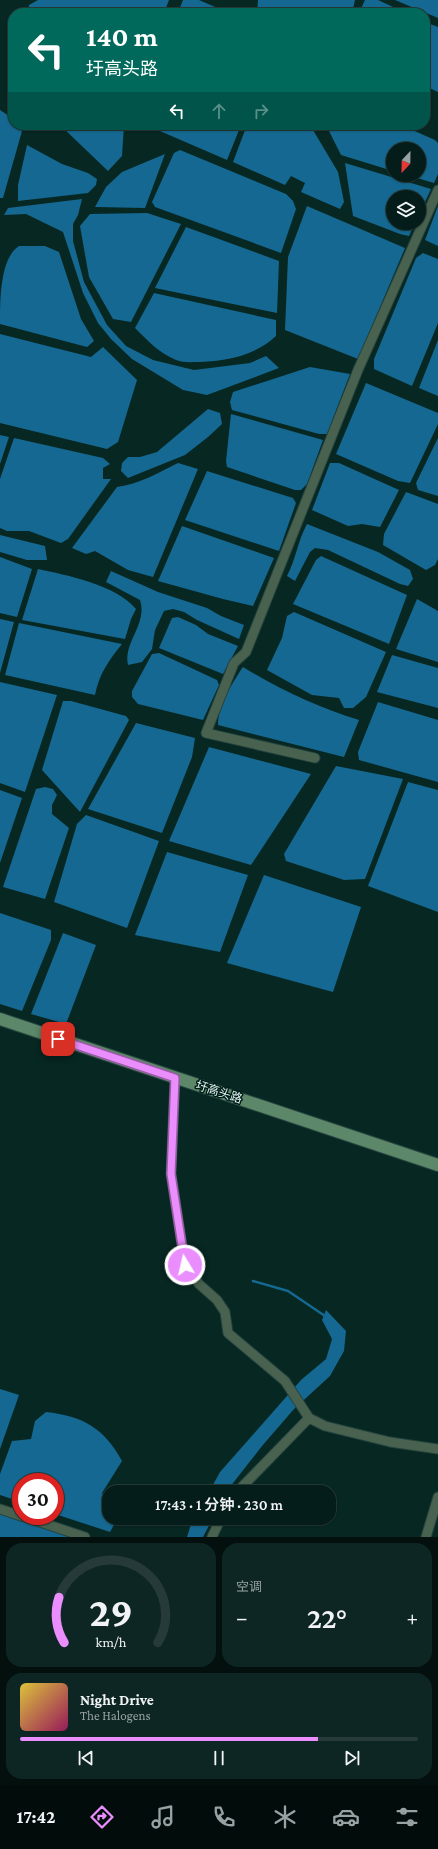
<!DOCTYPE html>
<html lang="zh">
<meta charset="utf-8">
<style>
:root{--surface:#051d1a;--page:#0e2623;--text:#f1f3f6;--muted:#97a2a2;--line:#263b39;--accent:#ea8dfd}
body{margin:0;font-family:"Crimson Pro","Noto Sans SC",serif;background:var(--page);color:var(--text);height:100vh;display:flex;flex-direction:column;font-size:15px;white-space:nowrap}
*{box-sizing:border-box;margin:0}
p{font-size:13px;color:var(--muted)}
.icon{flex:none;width:22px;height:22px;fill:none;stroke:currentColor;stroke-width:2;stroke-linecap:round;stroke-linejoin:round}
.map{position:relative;height:1537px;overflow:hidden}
.sheet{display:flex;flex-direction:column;gap:6px;padding:6px;background:#03100e;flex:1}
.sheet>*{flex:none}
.hud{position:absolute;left:8px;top:8px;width:422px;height:122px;border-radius:16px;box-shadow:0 1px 3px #0004,0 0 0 1px var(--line);background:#00695c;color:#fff;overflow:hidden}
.needle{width:26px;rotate:202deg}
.tools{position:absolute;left:386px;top:142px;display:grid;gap:8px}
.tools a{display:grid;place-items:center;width:40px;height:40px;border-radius:50%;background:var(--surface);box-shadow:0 1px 3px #0004,0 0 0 1px var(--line);font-size:20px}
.speed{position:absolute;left:12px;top:1473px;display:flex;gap:8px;font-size:20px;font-weight:700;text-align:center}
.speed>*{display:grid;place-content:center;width:52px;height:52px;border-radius:50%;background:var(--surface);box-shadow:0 1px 3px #0004,0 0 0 1px var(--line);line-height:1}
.speed .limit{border:6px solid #d22;background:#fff;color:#111}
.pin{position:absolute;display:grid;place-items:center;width:34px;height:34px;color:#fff;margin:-17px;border-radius:8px;box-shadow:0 2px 6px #0006}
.me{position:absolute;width:44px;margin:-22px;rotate:351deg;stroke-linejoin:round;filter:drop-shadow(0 0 3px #0008)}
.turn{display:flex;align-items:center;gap:14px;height:84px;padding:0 12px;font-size:18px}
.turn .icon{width:52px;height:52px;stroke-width:2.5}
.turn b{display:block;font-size:28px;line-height:34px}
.lanes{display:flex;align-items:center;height:38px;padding:0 12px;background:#0003;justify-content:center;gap:20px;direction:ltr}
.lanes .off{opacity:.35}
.big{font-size:30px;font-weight:600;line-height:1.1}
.sheet .card{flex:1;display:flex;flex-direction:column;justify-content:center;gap:6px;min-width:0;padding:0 14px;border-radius:16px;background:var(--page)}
.sheet .dial{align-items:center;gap:0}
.dial svg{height:104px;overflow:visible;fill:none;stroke:var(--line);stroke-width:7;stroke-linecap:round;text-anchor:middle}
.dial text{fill:var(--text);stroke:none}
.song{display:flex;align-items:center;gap:12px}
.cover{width:48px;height:48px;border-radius:6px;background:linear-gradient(135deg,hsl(50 70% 55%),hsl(330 70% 35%))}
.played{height:4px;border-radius:2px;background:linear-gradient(90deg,var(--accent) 75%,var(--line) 75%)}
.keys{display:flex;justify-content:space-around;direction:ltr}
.heat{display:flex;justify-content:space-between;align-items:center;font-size:22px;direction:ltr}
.sheet .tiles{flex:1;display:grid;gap:6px;grid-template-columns:1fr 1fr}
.card:last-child{grid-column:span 2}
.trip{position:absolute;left:102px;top:1485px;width:234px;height:40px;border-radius:16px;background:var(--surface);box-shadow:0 1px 3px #0004,0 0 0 1px var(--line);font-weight:600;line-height:40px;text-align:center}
.tab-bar{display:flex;height:64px;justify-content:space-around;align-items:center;background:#020c0a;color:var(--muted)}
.tab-bar .icon{width:28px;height:28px}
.tab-bar .selected{color:var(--accent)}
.tab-bar b{font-size:18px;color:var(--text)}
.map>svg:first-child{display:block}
.water{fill:#156891}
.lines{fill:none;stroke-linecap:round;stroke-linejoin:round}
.stream{stroke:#156891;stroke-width:2.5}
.street-casing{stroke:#26443f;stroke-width:11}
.secondary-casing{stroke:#26443f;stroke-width:14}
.street{stroke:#48624f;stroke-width:9}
.secondary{stroke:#5c8768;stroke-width:12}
.route-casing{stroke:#985ca4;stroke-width:10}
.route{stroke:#ea8dfd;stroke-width:7}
.labels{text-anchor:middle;stroke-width:3;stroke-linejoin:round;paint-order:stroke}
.street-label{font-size:12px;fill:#e4f6f2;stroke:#001e19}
</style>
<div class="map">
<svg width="438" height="1537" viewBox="0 0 438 1537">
<rect width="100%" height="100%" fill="#072722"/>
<g class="water">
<polygon points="38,0 169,0 164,13 28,13 29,5"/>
<polygon points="183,0 199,0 229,13 178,13"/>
<polygon points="258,0 355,0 352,13 257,13"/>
<polygon points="365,0 378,0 406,13 359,13"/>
<polygon points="395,0 438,0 438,18"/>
<polygon points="425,22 438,27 438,92 425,86"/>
<path d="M0,110C6,114 13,117 13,125H16L22,131L3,198H0Z"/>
<polygon points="60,125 124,125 122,156 108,171"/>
<polygon points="146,125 241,125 227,160"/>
<polygon points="247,125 301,125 313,130 338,172 344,202 340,209 301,192 305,183 291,176 285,185 233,162"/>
<polygon points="326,125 401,125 435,140 438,143 438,174 434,183 407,175 419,175 419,149 393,149 393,171 341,155"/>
<polygon points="27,145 62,164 88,173 97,179 96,185 88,193 18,201 18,185"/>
<polygon points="180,150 286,194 293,201 296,209 281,253 155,207 152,202 174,153"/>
<polygon points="165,154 145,208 95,207 106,187 122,172"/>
<polygon points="345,163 431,189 419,215 419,197 393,197 393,223 415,223 409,236 400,234 353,216"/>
<polygon points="82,199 78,215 73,224 73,241 84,282 107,325 126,346 153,360 194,370 250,363 266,356 279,368 207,395 183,390 132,359 111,339 98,323 83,293 63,232 26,214 4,215 8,208"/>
<polygon points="307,206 405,248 358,359 285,330 288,257"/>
<polygon points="438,206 438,246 425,240"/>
<polygon points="147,213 181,224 131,322 113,319 89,277 80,226 90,214"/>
<polygon points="186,227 279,261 277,313 155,288"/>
<path d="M19,246H45L59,252L81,319L94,341L87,347L0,324C0,300 0,258 19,246Z"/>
<polygon points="423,253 438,259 438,323 412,386 374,369 374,359 416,258"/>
<path d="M154,293L276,320V336C254,356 228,361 200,362C192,362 183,363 176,360C159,353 147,340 135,328Z"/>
<polygon points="0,334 91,357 103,347 137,380 118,442 107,449 0,423"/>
<polygon points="438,340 438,396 419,388"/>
<polygon points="310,367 350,374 327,434 319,434 232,410 230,402 233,392"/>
<polygon points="366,383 438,413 438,424 410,483 398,481 336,454"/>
<polygon points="208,409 220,413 222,424 208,437 185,455 128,478 121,471 122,463 128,457 140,457 157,452"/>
<polygon points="231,414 323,440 307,484 301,490 295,490 227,467 226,461"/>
<polygon points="0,435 9,437 0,464"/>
<polygon points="14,438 103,458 110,464 103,468 103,479 111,479 68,539 61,543 29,531 7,531 0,528 0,479"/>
<polygon points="438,438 438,496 418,490 416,483"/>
<path d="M178,463L198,469L153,577L128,570L95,551L86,554L72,548L117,487C139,484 158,473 178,463Z"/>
<polygon points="330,463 339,463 399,490 380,527 362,524 348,526 312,510"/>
<polygon points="207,471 293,498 296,503 279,551 185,520"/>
<polygon points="406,492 438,504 438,559 435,565 426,570 383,545 384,534"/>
<path d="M307,524L378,552L410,570L413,579L408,586L400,584L328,550L315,548L310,552L295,581L287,576C296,559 298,540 307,524Z"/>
<polygon points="182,526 274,558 253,606 223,599 158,581"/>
<polygon points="0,535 45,546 47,560 27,560 0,552"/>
<polygon points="321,556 407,595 389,644 293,604 316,560"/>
<polygon points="0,557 32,569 17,617 0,613"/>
<path d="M38,569C66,575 117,585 136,609L131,619L125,639L22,620Z"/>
<path d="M111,571L158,592L207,608L221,616L244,625L239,639L197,620L184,612L173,609L164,611L155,630L152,649L142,662L128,665C123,642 148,624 140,600L106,582Z"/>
<polygon points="417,599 438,611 438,662 396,649"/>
<polygon points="294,612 386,652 366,697 353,708 344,708 339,698 312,695 267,670 282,638 287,616"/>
<polygon points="178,617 196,625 208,634 238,646 223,674 159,648 172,618"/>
<polygon points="0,619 14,622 0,673"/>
<path d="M19,623L122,644C109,660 99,674 95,695L5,675Z"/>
<polygon points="159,653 217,680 219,685 203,720 138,704 132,697 132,691 152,654"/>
<polygon points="392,655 438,668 438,708 377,692"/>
<path d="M243,667C281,690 317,707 359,720L344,757L218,725C218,706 232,683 243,667Z"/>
<polygon points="0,682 57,695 25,792 0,783"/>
<polygon points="63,701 71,701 126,716 129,720 80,812 42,770"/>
<polygon points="378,702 438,720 438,782 359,760 358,752"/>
<polygon points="136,723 195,738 192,757 162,833 88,809"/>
<polygon points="209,747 311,774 251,865 169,841"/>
<polygon points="336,766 403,779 365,879 344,880 286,861 284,854"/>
<polygon points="408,782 438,790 438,912 368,886"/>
<polygon points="45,787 53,789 57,795 52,805 52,814 69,828 45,899 3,887 36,789"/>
<polygon points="0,790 22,798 0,863"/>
<polygon points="86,815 159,841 127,928 54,902 77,824"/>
<polygon points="167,852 248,875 220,952 135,935"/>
<polygon points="264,875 361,907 333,992 227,963"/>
<polygon points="0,913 51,930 51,940 22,1011 0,1004"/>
<polygon points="63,933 96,945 66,1024 31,1014"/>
<polygon points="326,1310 346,1331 344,1351 330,1376 294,1409 262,1446 226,1492 209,1492 220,1472 250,1438 301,1380 326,1359 332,1339 322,1320"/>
<polygon points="0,1389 19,1395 0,1449"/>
<path d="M46,1412C83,1416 104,1428 122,1461L102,1493L109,1507V1518H115L116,1521L110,1532L55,1514V1482H21V1502L0,1495V1474L12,1441L31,1439L35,1421Z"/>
<polygon points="0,1513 69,1537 0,1537"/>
<polygon points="193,1518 213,1518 203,1537 187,1537"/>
</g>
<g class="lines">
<polyline class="stream" points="253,1281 288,1291 325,1316"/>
<g class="street-casing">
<g id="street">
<polyline points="315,758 206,733 234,663 246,652 358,370 438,190"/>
<polyline points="175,1078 171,1174 185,1265 199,1284 217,1300 225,1312 228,1333 285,1381 309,1418 325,1426 390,1442 438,1449"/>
<polyline points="237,1492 309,1418"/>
<polyline points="0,1509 21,1516"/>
<polyline points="22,1516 85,1537"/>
<polyline points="212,1537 221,1518"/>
<polyline points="426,1537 438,1497"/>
</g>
</g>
<g class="secondary-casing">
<polyline id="secondary" points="0,1019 438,1165"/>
</g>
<use href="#street" class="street"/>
<use href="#secondary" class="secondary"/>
</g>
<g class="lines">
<g class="route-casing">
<polyline id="route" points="58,1039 175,1078 171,1174 185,1265"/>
</g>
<use href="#route" class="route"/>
</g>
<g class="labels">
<g class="street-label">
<text transform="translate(219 1092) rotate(18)" y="4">圩高头路</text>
</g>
</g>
</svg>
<div class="tools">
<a><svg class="needle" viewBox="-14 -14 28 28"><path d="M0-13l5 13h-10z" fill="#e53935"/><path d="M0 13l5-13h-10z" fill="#97a2a2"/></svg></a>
<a><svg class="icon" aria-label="layers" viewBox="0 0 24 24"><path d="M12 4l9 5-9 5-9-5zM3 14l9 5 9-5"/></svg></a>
</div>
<div class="speed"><div class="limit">30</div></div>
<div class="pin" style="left:58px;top:1039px;background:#d93025"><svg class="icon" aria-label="arrive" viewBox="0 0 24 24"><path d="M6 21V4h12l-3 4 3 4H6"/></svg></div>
<svg class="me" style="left:185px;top:1265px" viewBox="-20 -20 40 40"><circle r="17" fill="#ea8dfd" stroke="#fff" stroke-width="3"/><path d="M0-11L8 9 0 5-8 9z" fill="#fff"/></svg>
<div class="trip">17:43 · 1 分钟 · 230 m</div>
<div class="hud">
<div class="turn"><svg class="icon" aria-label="left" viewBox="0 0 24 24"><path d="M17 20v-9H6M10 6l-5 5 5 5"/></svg><div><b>140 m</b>圩高头路</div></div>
<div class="lanes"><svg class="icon" aria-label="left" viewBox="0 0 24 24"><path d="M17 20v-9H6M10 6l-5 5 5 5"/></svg><svg class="icon off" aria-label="ahead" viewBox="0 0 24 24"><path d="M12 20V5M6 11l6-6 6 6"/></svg><svg class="icon off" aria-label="right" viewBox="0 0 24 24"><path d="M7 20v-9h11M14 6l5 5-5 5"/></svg></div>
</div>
</div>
<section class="sheet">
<div class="tiles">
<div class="card dial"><svg viewBox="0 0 100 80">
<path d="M14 69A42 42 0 1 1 86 69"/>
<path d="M14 69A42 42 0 0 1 10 34" stroke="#ea8dfd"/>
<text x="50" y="56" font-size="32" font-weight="700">29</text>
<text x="50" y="72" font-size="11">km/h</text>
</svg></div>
<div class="card"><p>空调</p>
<div class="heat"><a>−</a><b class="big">22°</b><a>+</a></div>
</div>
<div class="card">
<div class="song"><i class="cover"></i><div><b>Night Drive</b><p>The Halogens</p></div></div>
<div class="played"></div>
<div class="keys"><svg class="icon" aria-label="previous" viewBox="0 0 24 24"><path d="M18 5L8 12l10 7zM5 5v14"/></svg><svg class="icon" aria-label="pause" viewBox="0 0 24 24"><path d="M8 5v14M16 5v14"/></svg><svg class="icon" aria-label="next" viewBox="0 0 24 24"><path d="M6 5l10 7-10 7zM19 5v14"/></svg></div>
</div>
</div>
</section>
<nav class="tab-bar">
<b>17:42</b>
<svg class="icon selected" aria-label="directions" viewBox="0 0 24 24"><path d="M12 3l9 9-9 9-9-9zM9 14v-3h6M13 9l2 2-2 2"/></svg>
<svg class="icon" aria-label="music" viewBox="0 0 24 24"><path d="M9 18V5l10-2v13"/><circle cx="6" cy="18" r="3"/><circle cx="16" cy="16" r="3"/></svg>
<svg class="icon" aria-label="phone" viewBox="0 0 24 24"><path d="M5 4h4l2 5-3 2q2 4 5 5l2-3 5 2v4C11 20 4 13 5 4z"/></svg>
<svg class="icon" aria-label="climate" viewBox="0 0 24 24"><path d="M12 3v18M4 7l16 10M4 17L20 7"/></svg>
<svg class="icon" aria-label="car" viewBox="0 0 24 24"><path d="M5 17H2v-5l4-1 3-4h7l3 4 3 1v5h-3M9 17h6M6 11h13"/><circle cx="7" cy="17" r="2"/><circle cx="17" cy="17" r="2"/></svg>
<svg class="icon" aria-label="filters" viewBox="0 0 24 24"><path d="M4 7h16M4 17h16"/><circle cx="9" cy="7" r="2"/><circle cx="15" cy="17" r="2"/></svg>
</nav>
